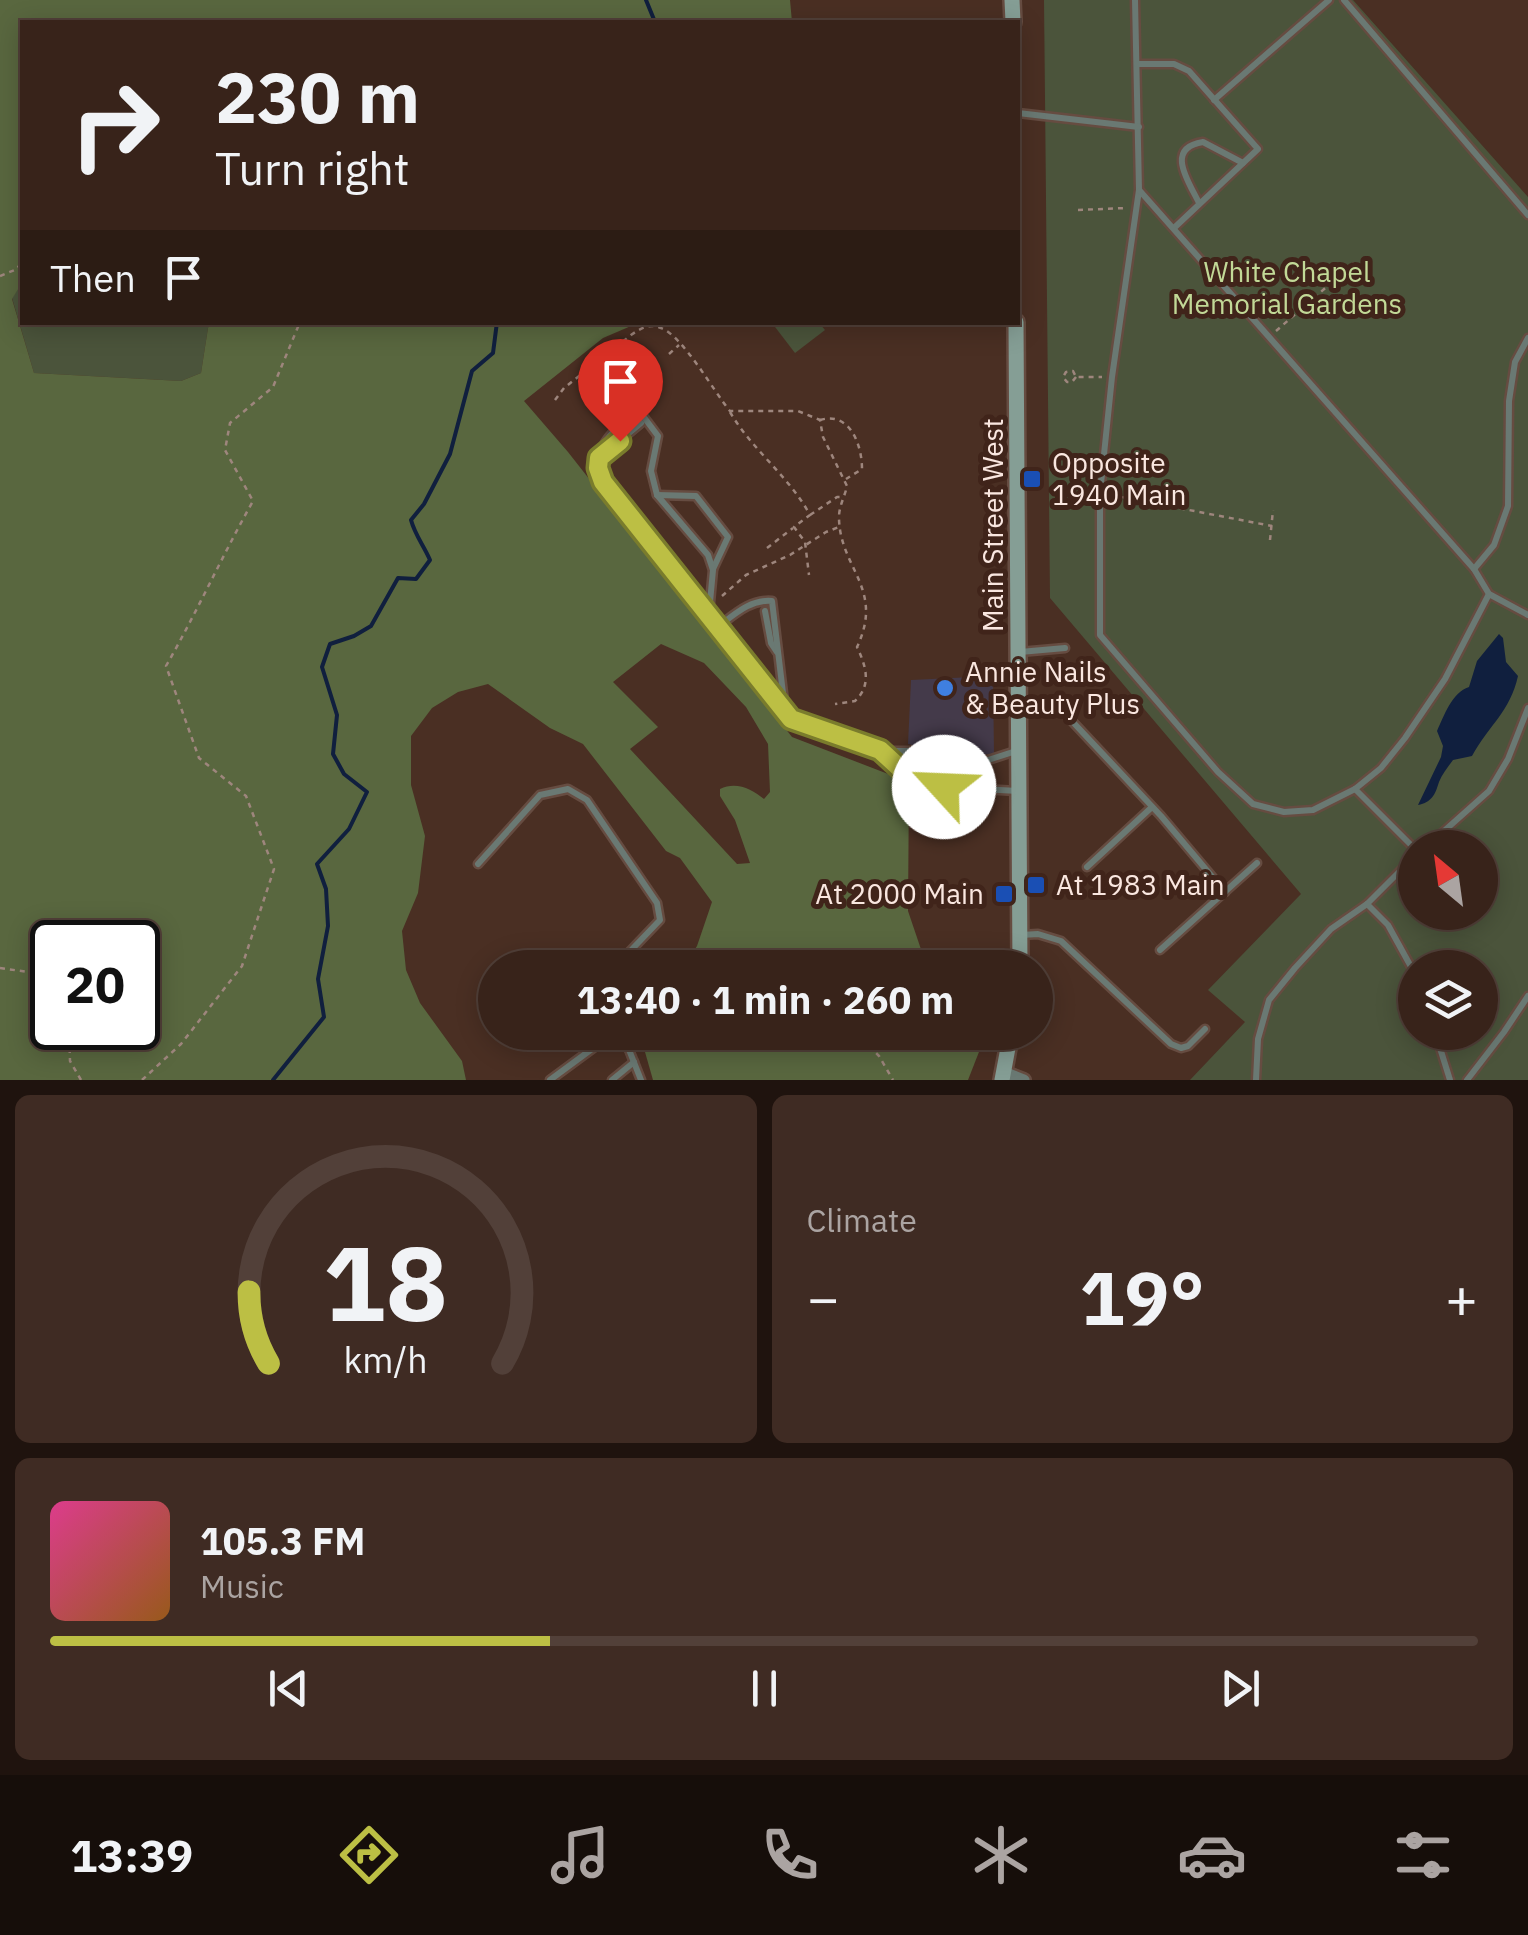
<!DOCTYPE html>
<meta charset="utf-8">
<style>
:root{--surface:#38231a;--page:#3f2b23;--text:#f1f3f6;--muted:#aba4a2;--line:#524039;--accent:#bcbf44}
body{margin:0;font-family:"IBM Plex Sans",sans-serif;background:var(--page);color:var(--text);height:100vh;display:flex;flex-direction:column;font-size:38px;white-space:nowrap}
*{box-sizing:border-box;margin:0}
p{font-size:32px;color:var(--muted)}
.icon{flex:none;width:55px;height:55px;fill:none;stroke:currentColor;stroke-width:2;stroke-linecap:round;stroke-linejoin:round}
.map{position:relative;height:1080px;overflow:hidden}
.side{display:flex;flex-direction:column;gap:15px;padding:15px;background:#1f130e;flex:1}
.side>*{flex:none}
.guide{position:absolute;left:20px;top:20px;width:1000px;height:305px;border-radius:0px;box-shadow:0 5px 25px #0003,0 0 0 2px var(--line);background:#38231a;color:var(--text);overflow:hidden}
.needle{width:65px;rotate:331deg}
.fabs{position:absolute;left:1398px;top:830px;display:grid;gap:20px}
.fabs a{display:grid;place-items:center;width:100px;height:100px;border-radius:50%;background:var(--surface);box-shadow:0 5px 25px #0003,0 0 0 2px var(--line);font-size:50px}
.speed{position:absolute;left:30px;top:920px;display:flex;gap:20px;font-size:50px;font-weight:700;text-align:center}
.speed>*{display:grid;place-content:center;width:130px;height:130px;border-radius:50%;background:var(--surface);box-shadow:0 5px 25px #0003,0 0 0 2px var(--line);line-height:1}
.speed .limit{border:5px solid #111;border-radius:15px;background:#fff;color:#111}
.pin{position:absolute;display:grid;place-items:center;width:85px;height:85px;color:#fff;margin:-102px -42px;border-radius:50% 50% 50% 0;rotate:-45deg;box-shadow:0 0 10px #0007}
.pin .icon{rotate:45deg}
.me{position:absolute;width:110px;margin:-55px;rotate:295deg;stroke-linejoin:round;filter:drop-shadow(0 0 8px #0008)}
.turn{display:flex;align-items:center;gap:35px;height:210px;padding:0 30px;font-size:45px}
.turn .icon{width:130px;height:130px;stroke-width:2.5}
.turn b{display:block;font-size:70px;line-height:85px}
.then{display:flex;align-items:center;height:95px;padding:0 30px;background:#0003;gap:20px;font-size:38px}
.big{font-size:75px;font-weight:700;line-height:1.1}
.side .tile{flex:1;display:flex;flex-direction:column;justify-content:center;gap:15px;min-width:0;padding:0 35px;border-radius:15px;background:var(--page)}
.side .dial{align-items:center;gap:0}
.dial svg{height:260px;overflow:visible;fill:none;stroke:var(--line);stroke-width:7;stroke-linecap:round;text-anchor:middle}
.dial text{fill:var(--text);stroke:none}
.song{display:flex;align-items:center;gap:30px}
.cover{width:120px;height:120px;border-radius:15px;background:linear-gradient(135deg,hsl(330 70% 55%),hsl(30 70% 35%))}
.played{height:10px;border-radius:5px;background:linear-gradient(90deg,var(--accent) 35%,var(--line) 35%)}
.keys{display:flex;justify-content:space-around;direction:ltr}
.heat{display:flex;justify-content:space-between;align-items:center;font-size:55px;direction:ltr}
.side .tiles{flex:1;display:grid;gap:15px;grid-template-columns:1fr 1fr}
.tile:last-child{grid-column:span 2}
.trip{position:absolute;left:478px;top:950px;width:575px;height:100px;border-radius:50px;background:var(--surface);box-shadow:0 5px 25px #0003,0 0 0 2px var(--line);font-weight:700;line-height:100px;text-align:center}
.menu{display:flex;height:160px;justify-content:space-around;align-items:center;background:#160e0a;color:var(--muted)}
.menu .icon{width:70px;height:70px}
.menu .current{color:var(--accent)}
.menu b{font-size:45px;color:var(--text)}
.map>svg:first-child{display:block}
.commercial{fill:#443a4a}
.green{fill:#4b543b;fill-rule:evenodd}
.forest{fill:#59673f;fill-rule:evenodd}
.water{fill:#101f3e}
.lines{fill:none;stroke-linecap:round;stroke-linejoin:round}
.stream{stroke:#101f3e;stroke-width:4}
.service-casing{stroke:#664c41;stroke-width:11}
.minor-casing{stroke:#664c41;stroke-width:16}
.secondary-casing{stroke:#664c41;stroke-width:20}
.path{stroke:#9e867d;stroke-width:2.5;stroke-dasharray:5 5;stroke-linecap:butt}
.service{stroke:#6a7973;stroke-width:6}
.minor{stroke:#6a7973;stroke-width:11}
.secondary{stroke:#859e95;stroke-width:15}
.route-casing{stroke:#7a7c2c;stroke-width:25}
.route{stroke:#bcbf44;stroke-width:18}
.transit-dot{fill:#1a4fb4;stroke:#40241a;stroke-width:4}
.shop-dot{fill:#3f7fe0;stroke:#40241a;stroke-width:4}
.labels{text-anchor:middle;stroke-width:10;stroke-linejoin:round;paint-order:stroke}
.park-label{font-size:28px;fill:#c2d997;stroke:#40241a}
.poi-label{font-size:28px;fill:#fae7e0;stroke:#40241a;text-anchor:start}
.street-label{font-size:28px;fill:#fae7e0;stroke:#40241a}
</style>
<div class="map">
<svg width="1528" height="1080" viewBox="0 0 1528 1080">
<rect width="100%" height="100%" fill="#4a2f23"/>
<polygon class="commercial" points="993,676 994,754 958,756 908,744 911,680"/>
<g class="green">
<path d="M1044,0H1353L1528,197V1080H1190L1245,1022L1208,990L1301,894L1050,598ZM1415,848H1480V912H1415ZM1415,968H1480V1032H1415Z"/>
<polygon points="22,283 22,322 210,323 208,328 201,373 181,381 34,373 12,298"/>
<polygon points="772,323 819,323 825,330 795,353"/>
</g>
<g class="forest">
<path d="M0,0H790L792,22H22V283L12,299L34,373L181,381L201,373L208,328L210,323H638L603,338L524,401L568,452L792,737L909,782L908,911L927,967H684L697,946L712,902L680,858L666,851L583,744L550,728L488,684L458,692L432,708L411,736V785L425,836L418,893L402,931L406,970L420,1003L462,1061L466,1080H0ZM661,644L704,663L746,707L768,744L770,792L764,799C752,789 736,781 720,789V796L735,820L750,863L737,864L630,749L658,727L613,682ZM52,942H138V1028H52Z"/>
<polygon points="643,1032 984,1032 986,1034 968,1080 653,1080 641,1038"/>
</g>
<path class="water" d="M1499,634L1503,638L1506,662L1518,676C1510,712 1489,725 1472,756L1453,760C1448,767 1442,774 1439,782C1435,795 1432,802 1418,805L1441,757L1443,746L1437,731C1444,716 1452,692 1469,687L1477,661Z"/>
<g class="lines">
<g class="stream">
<polyline points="646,0 655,22"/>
<path d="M273,1080L324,1017L318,979L328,926L326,889L317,864L349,829L367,792L344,774L333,754L337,715L322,667L330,644L354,636L371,626L398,578L416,579L430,560C424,546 415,535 411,520L424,504L450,454L472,371L493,353L497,322"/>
</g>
<g class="service-casing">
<g id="service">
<polyline points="1135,0 1139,190 1112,377 1100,493 1100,635 1218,772 1253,804 1284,812 1313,810 1355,789 1381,768 1405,738 1445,679 1489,594"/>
<polyline points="1344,0 1528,215"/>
<polyline points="1137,64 1174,64 1189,71 1258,149 1174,228"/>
<polyline points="1214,100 1329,0"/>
<polyline points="1018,113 1139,127"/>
<polyline points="1140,191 1474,569 1489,594 1528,615"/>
<path d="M1199,203C1189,182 1164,148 1203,142L1243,163"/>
<polyline points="599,458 641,423"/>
<polyline points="657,495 696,496 728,537 713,569"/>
<polyline points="1474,569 1494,545 1508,506 1509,401 1515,362 1528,338"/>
<polyline points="765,611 771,643 777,652"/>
<path d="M709,613L713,570L708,555L657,495L651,471L658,436L643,416C623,416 596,445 598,467C598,470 602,479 603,482L791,719L879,751H913L927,754L950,763L985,761L1019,750"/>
<path d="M719,626C735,614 751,599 772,601L785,710"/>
<polyline points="1020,652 1065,648"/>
<polyline points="1020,702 1055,703 1161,816 1225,892"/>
<polyline points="881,752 905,771 944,787 1018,791"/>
<polyline points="1355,789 1415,849"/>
<polyline points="1425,848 1489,791 1508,759 1528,708"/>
<polyline points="478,864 540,795 568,789 587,800 657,903 660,920 614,968"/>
<polyline points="1087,867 1152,807"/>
<polyline points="1367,904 1388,925 1415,974"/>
<polyline points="1021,935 1038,934 1061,941 1171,1044 1181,1048 1188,1046 1205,1029"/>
<polyline points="1160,950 1257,863"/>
<polyline points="622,1032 641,1080"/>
<polyline points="1435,1032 1450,1080"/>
<polyline points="550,1080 615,1032"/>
<polyline points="612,1080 634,1062"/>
<polyline points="1256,1080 1258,1039 1269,1000 1295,968 1331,929 1367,904 1415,856"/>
<polyline points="1467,1080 1504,1032 1528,996"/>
</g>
</g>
<g class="minor-casing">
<polyline id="minor" points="1004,1072 1024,1080"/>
</g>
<g class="secondary-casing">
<g id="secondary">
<polyline points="1012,0 1013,22"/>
<polyline points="1016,322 1020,968"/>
<polyline points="1002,1080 1011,1032"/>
</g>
</g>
<g class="path">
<polyline points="1078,210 1126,208"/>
<polyline points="0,276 17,269 22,261"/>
<polyline points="1276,331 1354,263"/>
<polyline points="669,354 679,345"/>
<polyline points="1076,377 1072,382 1067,382 1063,377 1066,372 1073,371 1076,377 1102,377"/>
<path d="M555,400L564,388L631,335C641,328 650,323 661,328C683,336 714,392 730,411H798L820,420L823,437L847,486C845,496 839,506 839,517C839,568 885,588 857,647C866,666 872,685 855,701L835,704"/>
<path d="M730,412C752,450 789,476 810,515L794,527L805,542L809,575"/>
<path d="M820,420C850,411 862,445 862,469L846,479"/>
<polyline points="1111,495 1272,526"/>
<polyline points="810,515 837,497 841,497"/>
<polyline points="1270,540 1273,510"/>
<polyline points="767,548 793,528"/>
<polyline points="722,596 746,575 790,555 826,532 839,527"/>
<polyline points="0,968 49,975 52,981"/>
<polyline points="69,1028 70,1061 81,1080"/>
<polyline points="855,1032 879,1056 893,1080"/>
<path d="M142,1080L181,1044L242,966L274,869L246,796L199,758L166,666C197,612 222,556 253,501L225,450L230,423L273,387L300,322"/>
</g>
<use href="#service" class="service"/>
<use href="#minor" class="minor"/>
<use href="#secondary" class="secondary"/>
</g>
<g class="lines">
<g class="route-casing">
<polyline id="route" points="620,441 599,458 598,468 603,482 791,719 880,750 904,772 944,787"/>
</g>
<use href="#route" class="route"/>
</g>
<g class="transit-dot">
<rect x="1022" y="469" width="20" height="20" rx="5"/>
<rect x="1026" y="875" width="20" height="20" rx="5"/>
<rect x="994" y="884" width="20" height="20" rx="5"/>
</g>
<circle class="shop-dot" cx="945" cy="688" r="10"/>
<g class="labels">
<g class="park-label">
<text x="1287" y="282">White Chapel<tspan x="1287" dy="32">Memorial Gardens</tspan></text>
</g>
<g class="poi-label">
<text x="1052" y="473">Opposite<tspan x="1052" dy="32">1940 Main</tspan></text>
<text x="965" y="682">Annie Nails<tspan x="965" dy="32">&amp; Beauty Plus</tspan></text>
<text x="1056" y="895">At 1983 Main</text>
<text x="984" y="904" text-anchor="end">At 2000 Main</text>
</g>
<g class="street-label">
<text transform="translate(993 525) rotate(-90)" y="10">Main Street West</text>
</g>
</g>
</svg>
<div class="fabs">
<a><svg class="needle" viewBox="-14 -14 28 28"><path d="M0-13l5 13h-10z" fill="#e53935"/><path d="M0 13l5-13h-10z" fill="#aba4a2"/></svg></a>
<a><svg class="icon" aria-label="layers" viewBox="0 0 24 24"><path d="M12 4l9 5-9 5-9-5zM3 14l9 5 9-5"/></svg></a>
</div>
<div class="speed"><div class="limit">20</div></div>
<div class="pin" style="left:620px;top:441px;background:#d93025"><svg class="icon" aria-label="arrive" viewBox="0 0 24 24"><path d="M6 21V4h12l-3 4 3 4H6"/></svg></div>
<svg class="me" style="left:944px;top:787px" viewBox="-20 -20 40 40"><circle r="19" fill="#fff"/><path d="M0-13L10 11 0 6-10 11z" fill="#bcbf44"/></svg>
<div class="trip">13:40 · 1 min · 260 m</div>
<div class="guide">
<div class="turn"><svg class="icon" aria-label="right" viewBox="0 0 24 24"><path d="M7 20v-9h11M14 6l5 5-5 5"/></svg><div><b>230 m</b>Turn right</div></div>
<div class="then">Then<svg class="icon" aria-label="arrive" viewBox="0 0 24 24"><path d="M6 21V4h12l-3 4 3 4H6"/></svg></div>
</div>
</div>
<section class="side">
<div class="tiles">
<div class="tile dial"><svg viewBox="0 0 100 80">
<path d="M14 69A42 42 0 1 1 86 69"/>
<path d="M14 69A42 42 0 0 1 8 47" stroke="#bcbf44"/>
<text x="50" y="56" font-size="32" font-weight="700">18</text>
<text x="50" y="72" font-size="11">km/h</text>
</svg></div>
<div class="tile"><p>Climate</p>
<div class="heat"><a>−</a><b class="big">19°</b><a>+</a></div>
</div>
<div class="tile">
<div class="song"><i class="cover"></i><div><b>105.3 FM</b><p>Music</p></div></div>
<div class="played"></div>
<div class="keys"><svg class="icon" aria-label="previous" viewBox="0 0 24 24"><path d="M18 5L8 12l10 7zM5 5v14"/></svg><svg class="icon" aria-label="pause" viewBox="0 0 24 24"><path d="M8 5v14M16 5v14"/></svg><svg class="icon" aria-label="next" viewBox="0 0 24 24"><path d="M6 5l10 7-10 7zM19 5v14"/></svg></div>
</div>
</div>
</section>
<nav class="menu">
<b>13:39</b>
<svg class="icon current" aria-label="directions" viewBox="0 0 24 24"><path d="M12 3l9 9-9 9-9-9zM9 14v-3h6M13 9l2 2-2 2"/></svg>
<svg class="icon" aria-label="music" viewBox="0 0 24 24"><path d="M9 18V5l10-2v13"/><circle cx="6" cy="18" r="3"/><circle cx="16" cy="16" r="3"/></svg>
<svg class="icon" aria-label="phone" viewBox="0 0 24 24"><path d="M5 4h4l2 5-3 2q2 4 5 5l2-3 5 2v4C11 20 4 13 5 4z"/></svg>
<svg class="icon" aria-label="climate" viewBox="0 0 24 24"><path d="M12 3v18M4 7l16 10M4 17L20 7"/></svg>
<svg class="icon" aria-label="car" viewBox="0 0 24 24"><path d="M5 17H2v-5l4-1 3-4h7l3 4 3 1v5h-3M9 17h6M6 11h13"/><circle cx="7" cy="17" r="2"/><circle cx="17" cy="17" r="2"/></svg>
<svg class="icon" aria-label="filters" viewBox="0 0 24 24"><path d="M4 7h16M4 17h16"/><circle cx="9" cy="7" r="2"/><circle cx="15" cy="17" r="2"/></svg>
</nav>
